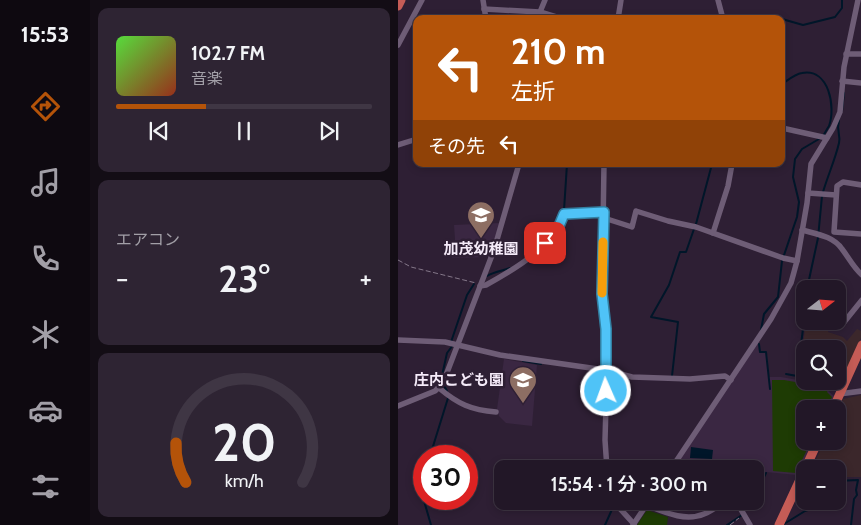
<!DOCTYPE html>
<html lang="ja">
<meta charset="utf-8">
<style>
:root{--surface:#221727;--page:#2e2433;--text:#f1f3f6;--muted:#a29fa7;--line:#3f3644;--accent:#b45309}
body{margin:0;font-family:Cabin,"Noto Sans JP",sans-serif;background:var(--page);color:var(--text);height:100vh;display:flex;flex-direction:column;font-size:19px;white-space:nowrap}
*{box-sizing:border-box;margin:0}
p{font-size:16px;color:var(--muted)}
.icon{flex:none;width:28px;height:28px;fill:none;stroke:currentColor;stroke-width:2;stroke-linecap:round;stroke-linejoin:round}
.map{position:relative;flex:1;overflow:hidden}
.details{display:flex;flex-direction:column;gap:8px;padding:8px;background:#130d15;width:308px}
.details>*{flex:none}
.guide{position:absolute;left:15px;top:15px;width:372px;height:152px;border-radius:10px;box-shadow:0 2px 8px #0003,0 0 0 1px var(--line);background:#b45309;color:#fff;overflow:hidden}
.needle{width:32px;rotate:73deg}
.controls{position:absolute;left:398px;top:280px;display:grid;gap:10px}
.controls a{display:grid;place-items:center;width:50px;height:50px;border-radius:10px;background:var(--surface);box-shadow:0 2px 8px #0003,0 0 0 1px var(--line);font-size:25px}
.speed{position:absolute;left:15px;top:445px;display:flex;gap:10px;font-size:25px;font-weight:700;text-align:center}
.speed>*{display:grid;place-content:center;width:65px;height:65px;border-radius:50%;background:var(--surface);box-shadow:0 2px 8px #0003,0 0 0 1px var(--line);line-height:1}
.speed .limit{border:8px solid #d22;background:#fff;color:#111}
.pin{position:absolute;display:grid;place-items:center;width:42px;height:42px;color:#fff;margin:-21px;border-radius:10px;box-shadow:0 2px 8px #0006}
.me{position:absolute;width:55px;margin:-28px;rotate:358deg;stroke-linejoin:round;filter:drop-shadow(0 0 4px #0008)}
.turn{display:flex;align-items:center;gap:18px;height:105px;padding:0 15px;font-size:22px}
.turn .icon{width:65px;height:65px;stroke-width:2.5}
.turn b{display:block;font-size:35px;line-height:42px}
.then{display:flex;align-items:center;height:48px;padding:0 15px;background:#0003;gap:10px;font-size:19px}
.big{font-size:38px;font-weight:600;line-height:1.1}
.details .widget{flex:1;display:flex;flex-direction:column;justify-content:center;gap:8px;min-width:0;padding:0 18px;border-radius:10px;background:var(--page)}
.details .dial{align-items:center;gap:0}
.dial svg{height:130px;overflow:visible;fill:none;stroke:var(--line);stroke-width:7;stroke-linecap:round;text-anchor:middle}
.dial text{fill:var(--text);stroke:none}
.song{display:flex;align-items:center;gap:15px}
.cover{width:60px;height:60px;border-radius:8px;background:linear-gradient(135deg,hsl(110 70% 55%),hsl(10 70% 35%))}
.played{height:5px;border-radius:2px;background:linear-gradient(90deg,var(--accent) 35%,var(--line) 35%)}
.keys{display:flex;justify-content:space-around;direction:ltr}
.heat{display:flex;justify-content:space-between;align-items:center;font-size:28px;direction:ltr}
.trip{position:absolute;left:96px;top:460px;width:270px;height:50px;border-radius:10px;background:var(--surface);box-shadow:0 2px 8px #0003,0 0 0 1px var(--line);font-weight:600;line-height:50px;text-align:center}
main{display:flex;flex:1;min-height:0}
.tabs{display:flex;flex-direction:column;width:90px;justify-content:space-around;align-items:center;background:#0e0910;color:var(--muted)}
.tabs .icon{width:35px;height:35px}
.tabs .current{color:var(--accent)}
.tabs b{font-size:22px;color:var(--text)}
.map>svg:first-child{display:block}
.commercial{fill:#3b272b}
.built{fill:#3a2742}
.green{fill:#1e3b04}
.water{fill:#001629}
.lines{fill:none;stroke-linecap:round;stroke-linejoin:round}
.stream{stroke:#001629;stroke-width:2}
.path{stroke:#847789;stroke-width:1;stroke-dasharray:5 2.5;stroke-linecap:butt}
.minor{stroke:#6e5d76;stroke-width:5.5}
.highway{stroke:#c55c56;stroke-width:9}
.route-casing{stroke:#337fa1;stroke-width:12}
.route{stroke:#4fc3f7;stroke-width:9}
.slow{stroke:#f59e0b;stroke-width:9}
.labels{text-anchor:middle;stroke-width:5;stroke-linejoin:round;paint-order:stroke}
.poi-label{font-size:15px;font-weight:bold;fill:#f5ebf9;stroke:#2e1f34}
</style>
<main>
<nav class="tabs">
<b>15:53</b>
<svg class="icon current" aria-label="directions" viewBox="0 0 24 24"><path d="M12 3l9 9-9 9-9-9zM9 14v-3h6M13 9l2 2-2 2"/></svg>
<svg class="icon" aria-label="music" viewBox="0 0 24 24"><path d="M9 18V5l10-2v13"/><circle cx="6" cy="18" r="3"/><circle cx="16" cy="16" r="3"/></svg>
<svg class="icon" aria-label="phone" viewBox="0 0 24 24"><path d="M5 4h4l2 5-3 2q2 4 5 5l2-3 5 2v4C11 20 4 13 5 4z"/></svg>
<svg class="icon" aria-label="climate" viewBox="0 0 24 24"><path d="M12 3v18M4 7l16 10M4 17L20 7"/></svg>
<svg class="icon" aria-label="car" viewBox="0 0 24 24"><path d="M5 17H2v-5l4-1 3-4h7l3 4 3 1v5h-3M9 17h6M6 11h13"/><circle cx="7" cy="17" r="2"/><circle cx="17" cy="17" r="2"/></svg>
<svg class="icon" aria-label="filters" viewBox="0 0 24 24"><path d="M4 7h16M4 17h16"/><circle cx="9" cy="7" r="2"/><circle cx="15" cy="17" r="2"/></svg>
</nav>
<section class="details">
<div class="widget">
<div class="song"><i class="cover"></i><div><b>102.7 FM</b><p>音楽</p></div></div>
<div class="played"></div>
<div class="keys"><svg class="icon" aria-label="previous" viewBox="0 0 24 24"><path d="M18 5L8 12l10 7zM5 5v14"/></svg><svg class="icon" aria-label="pause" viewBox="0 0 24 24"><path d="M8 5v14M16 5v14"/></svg><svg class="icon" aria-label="next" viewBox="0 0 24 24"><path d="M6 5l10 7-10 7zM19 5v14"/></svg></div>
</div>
<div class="widget"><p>エアコン</p>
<div class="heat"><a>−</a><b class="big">23°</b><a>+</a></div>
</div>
<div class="widget dial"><svg viewBox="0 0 100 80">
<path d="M14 69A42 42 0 1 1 86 69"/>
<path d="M14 69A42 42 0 0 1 8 45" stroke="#b45309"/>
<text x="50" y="56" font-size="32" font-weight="700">20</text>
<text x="50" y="72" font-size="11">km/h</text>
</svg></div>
</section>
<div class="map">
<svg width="464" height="525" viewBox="0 0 464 525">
<rect width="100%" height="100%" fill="#2e1f34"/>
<g class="commercial">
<polygon points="408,321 430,323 430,332 445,337 449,341 459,329 463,331 463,338 443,384 426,381 439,381 439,349 406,349 406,377 401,376"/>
<polygon points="463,395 463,477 439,477 439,469 413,469 427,441 439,441 439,415 445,399"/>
</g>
<g class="built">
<polygon points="102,223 91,257 54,258 57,239 56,225"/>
<polygon points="360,342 361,353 369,353 371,377 383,377 433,386 430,391 436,396 430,409 406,409 406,441 415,441 399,475 368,472 366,476 358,476 358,469 276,468"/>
<polygon points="106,359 139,365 134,426 108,423 101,416 99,409"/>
</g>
<g class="green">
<polygon points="374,380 386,380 431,388 429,392 434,397 428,409 406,409 406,441 413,441 398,473 375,471"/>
<polygon points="249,510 270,517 269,525 239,525"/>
</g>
<polygon class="water" points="293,447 315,450 314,459 292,458"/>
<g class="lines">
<g class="stream">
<polyline points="384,19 405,25 437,17 444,8 444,0"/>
<path d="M384,84C390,80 397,74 404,73C431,68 438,107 431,126C429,129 427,133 425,136"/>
<polyline points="444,111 446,93"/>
<path d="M425,192C430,175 437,160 441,143C443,134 438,132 441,120"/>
<polyline points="164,213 166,210 169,164"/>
<polyline points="298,224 314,164"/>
<path d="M89,276C96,272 104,271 112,268"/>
<polyline points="409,289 420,238 424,196"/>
<polyline points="363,330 366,314 380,297 384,261 399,217 401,202 395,177 397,159 404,149 421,139"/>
<polyline points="53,342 69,295 76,284"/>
<polyline points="361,344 362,352 368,352 372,389"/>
<polyline points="125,361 143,364"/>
<polyline points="388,374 399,376 406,321"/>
<polyline points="274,376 280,322 253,317 271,285 282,252 288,252 296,229"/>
<polyline points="49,391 43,380 49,353 55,345"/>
<polyline points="32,456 50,398"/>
<polyline points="26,469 21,476 20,480 33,525"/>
<polyline points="358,477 366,477 368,473"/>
<polyline points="439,481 460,480 458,490 459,495 456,499 453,525"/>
<polyline points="386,524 407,511 425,505 427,501"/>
<polyline points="207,525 216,505"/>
<polyline points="329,525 344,515"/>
</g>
<g class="path">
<polyline points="0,260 13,267 78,283"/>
<polyline points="332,525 341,518"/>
</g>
<g class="minor">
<polyline points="85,0 88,19"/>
<polyline points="320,0 325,19"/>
<polyline points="86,9 142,12 165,19"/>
<polyline points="142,12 147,0"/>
<polyline points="220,19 223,0"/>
<polyline points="287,19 287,17 310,19"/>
<polyline points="0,45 24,0"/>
<polyline points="448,54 464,54"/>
<polyline points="444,81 464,83"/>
<polyline points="384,128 429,138"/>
<polyline points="0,145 19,139"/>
<polyline points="206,164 204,294 208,329 207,370"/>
<polyline points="464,185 445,182 439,186 436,232 464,234"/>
<polyline points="410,193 438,195"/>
<polyline points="206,218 234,227 238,211 270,221 298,227 385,258 399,261"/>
<path d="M404,230C418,234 435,236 444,249C451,258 455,267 464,275"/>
<polyline points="315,233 330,186 334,164"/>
<path d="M82,286L88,285C119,268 153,248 166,214L206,212"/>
<polyline points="441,319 443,326 464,300"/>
<polyline points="0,340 47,342 102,355 207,370 234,377 292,379 327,376 333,380"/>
<path d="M41,388C60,404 73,410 98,412"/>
<polyline points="441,394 464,391"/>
<polyline points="0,406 37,391 45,383 96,250 121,164"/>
<polyline points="209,469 207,440 209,370"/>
<polyline points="273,469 373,319 393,283 399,261 409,203 413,164 435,128 442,112 446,67 460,0"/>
<polyline points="215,501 236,524"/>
<polyline points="338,501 352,525"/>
<path d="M248,505C266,512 287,522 306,514C314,511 320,506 327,501"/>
<polyline points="235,525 251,501"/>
</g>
<g class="highway">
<polyline points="0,6 3,0"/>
<polyline points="435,409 464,345"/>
<polyline points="407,469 420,441"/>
<polyline points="381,525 406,471"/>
</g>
</g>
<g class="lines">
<g class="route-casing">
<polyline id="route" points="147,243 161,226 166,214 206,212 204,294 208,329 208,391"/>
</g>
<use href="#route" class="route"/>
<polyline class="slow" points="204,293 205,242"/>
</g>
<defs>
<g id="school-pin" transform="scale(1.4375)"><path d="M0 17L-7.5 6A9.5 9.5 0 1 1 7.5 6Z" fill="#8d6e63" stroke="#2e1f34"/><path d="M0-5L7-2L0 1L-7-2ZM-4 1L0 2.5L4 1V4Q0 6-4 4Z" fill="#fff"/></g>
</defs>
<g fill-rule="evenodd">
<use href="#school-pin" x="83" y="215"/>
<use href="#school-pin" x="125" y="380"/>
</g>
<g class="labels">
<g class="poi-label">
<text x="83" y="254">加茂幼稚園</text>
<text x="106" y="385" text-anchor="end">庄内こども園</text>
</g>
</g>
</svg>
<div class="controls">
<a><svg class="needle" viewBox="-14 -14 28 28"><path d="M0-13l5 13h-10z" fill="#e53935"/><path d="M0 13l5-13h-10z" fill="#a29fa7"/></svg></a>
<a><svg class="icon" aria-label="search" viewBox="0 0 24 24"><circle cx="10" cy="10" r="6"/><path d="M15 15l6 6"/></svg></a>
<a>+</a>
<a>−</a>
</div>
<div class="speed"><div class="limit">30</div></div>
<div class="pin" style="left:147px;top:243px;background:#d93025"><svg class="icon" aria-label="arrive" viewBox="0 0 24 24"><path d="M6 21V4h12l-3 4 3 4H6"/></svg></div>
<svg class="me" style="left:208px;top:391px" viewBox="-20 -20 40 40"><circle r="17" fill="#4fc3f7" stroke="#fff" stroke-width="3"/><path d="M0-11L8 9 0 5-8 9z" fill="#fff"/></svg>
<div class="trip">15:54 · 1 分 · 300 m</div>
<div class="guide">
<div class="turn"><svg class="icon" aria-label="left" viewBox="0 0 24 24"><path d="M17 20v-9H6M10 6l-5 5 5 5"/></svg><div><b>210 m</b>左折</div></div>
<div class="then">その先<svg class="icon" aria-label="left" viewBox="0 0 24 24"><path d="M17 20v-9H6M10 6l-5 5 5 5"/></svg></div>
</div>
</div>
</main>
